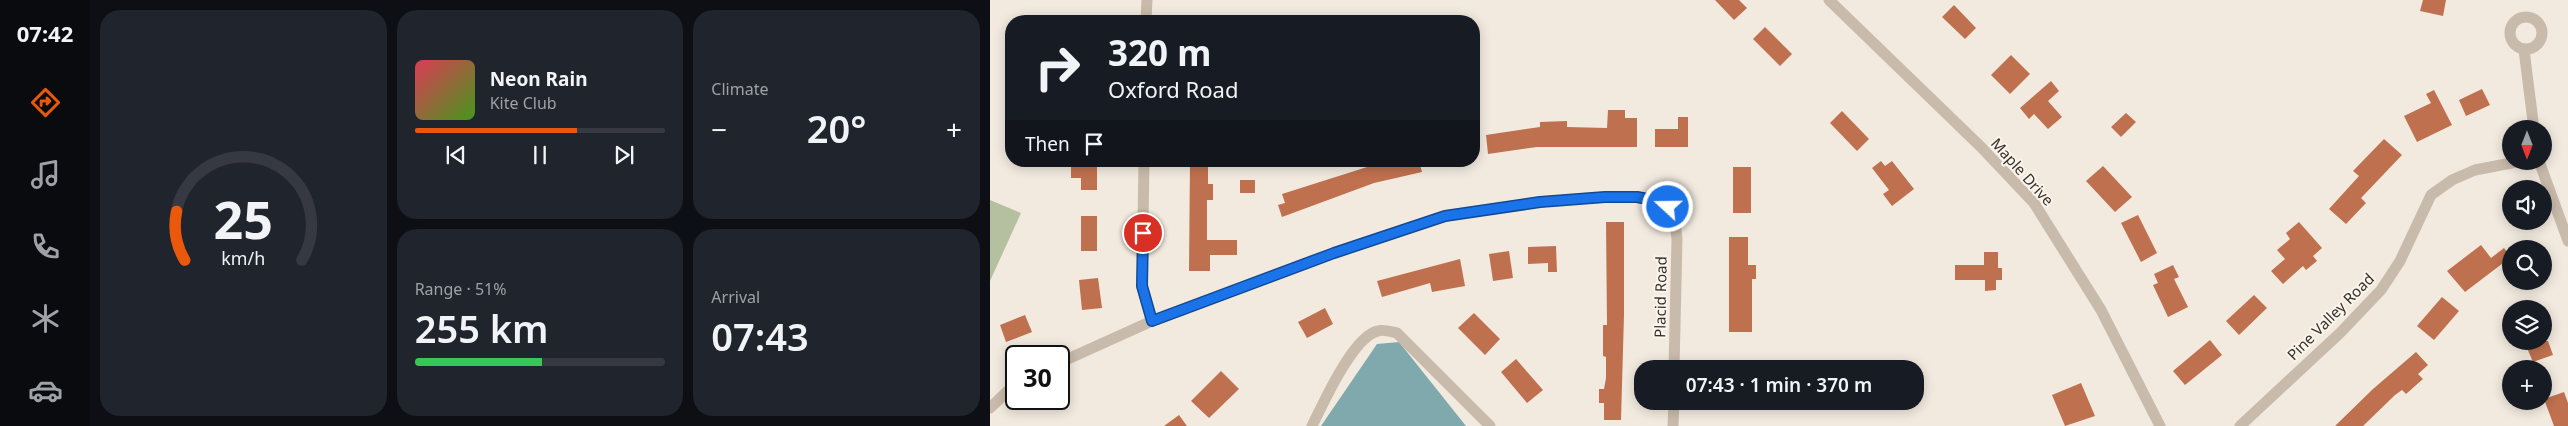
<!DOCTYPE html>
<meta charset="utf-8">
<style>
:root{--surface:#171b24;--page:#20242c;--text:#f1f3f6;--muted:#9ea1a6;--line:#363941;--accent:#ea580c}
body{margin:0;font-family:"Noto Sans",sans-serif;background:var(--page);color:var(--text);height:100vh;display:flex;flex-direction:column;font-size:19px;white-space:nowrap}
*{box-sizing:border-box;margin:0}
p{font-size:16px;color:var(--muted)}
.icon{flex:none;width:28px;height:28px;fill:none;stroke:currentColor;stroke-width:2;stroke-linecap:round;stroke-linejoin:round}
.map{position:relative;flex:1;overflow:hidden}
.side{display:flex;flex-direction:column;gap:10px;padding:10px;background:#0d0f14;width:900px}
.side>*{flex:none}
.banner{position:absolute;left:15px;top:15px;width:475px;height:152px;border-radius:20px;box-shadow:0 2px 12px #0003;background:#171b24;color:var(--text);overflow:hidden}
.needle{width:32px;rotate:180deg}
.tools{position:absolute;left:1512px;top:120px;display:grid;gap:10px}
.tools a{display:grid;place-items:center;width:50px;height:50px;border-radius:50%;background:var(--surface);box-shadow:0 2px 12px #0003;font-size:25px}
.speed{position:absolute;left:15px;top:345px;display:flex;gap:10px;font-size:25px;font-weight:700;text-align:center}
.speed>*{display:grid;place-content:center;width:65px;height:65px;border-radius:50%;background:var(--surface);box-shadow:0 2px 12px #0003;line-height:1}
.speed .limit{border:2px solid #111;border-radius:8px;background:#fff;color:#111}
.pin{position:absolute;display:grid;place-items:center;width:42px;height:42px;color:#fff;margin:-21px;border:2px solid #fff;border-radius:50%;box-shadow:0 1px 5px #0007}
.me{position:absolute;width:55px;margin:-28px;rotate:291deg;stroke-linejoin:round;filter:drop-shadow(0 0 4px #0008)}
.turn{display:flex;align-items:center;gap:18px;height:105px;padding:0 20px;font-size:22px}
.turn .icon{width:65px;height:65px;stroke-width:2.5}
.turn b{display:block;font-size:35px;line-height:42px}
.then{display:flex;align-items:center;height:48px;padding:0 20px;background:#0003;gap:10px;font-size:19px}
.big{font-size:38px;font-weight:600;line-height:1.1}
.side .widget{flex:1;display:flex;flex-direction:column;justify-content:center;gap:8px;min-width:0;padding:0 18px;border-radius:20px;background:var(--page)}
.side .dial{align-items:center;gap:0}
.dial svg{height:130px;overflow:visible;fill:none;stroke:var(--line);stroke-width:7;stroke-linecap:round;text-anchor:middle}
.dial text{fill:var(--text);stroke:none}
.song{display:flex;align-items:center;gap:15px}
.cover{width:60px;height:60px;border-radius:8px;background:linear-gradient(135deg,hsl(350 70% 55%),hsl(100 70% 35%))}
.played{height:5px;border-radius:2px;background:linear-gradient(90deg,var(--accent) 65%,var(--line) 65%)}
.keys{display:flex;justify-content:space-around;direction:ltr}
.heat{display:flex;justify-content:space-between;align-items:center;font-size:28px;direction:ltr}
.charge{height:8px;border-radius:4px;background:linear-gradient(90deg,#34c759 51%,var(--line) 0)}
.side .tiles{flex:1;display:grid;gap:10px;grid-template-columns:repeat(3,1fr)}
.widget:first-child{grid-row:span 2}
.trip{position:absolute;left:644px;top:360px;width:290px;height:50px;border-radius:20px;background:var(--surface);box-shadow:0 2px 12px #0003;font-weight:600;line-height:50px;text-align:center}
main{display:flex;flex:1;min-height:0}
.menu{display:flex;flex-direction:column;width:90px;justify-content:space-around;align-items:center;background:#090b0e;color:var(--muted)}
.menu .icon{width:35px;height:35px}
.menu .current{color:var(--accent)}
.menu b{font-size:22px;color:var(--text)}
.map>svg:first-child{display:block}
.green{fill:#b4c0a0}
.water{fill:#80a9ad}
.building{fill:#bf704f}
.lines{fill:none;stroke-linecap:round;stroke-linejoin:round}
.street{stroke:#c9bbab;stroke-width:11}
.route-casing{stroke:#114b97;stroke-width:12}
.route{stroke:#1a73e8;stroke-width:9}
.labels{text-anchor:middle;stroke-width:4;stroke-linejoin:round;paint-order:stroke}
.street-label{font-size:15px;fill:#382f2a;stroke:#f9f4ec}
</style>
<main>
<nav class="menu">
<b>07:42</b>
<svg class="icon current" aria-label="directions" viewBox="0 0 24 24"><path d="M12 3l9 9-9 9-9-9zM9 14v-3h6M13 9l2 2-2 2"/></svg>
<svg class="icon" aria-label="music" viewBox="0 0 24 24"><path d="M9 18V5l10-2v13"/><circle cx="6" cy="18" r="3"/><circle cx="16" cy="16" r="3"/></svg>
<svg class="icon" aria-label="phone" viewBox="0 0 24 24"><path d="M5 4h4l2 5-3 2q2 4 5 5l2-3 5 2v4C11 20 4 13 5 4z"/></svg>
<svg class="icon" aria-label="climate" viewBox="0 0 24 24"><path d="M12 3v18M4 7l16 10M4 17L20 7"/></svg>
<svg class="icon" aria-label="car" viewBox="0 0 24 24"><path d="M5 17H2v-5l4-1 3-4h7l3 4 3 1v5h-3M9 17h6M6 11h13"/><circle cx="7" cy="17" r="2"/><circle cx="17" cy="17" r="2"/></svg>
</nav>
<section class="side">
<div class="tiles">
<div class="widget dial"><svg viewBox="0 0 100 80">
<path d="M14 69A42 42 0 1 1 86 69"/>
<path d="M14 69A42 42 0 0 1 9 39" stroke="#ea580c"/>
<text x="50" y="56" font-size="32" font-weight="700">25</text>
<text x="50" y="72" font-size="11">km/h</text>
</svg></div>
<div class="widget">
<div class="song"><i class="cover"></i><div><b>Neon Rain</b><p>Kite Club</p></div></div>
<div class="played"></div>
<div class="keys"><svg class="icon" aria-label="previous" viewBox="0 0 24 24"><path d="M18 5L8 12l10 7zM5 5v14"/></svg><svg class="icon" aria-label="pause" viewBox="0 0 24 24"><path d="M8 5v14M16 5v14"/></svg><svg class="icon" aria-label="next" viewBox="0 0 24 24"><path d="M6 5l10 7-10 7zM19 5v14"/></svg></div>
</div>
<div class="widget"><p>Climate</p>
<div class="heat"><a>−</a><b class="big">20°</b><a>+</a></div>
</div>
<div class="widget"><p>Range · 51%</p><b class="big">255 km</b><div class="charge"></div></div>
<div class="widget"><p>Arrival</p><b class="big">07:43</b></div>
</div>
</section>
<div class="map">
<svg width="1578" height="426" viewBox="0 0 1578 426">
<rect width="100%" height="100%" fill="#f2eadf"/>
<polygon class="green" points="0,200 31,213 0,281"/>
<polygon class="water" points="409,342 476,426 331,426 387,344"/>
<g class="building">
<polygon points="725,0 749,0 757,8 744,20"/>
<polygon points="1433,0 1456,0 1453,16 1430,11"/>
<polygon points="964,5 986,28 975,39 952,17"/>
<polygon points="775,27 802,54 790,66 763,39"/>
<polygon points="1021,55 1040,74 1020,94 1001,75"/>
<polygon points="1061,81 1069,91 1058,101 1072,117 1058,129 1044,114 1039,119 1030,108"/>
<polygon points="1492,89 1500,105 1476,116 1469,100"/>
<polygon points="1444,90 1462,125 1427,142 1414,116 1441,103 1436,94"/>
<polygon points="618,110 635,110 635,118 647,118 647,147 547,147 498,154 496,135 550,127 550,122 577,121 577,127 617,128"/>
<polygon points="852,111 879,139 867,151 840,123"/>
<polygon points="1136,113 1146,122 1131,137 1121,127"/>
<polygon points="688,117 698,117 698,147 665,147 665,129 688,129"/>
<polygon points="1394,139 1412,155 1371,198 1376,203 1356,224 1339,209 1369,176 1363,171"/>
<polygon points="81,161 107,161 107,190 91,190 91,178 81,178"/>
<polygon points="200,161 218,161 218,184 223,184 223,200 217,200 217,240 247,240 247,255 220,255 220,271 199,271"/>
<polygon points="396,161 429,161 432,172 384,183 292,217 288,205 295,203 292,194"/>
<polygon points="891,161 895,166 902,161 924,189 902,206 893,194 899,190 882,168"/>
<polygon points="1113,166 1142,197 1125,212 1096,181"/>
<rect x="743" y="167" width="18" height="46"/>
<rect x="250" y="180" width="15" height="13"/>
<polygon points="1148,215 1167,253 1151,262 1131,223"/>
<rect x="91" y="216" width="16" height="35"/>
<polygon points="616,222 634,222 634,315 631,420 614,420 614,403 609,403 609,389 614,389 616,378 616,357 613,356 613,325 617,325"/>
<polygon points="1309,222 1332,248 1323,256 1327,261 1316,270 1313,266 1293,284 1281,271 1295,259 1287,250 1300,239 1296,233"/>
<polygon points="739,237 758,237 758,265 766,265 766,279 762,279 762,332 739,332"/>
<polygon points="1491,245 1501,258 1514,248 1521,257 1475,292 1457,271"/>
<polygon points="566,246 567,272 558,272 558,263 538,264 538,247"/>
<polygon points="519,251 523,278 503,281 499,254"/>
<polygon points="994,252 1008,252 1008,268 1012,268 1012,280 1006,280 1006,290 995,291 995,280 965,280 965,265 994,265"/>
<polygon points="470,259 475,286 442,292 440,283 392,297 387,281"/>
<polygon points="1183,265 1189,277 1184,279 1198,307 1178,317 1163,285 1168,283 1164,274"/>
<polygon points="108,278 112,308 92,310 89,280"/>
<polygon points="1264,295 1277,308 1249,335 1236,321"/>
<polygon points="1452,297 1469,311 1444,340 1427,326"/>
<polygon points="335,308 343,324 317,338 308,322"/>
<polygon points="484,313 510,339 495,355 468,328"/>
<polygon points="35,315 42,332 16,342 10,325"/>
<polygon points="1220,340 1232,355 1195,385 1183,371"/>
<polygon points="1534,341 1558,341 1563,355 1543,362"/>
<polygon points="1426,352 1438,365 1428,374 1433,379 1416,394 1412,390 1405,395 1373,426 1345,426 1383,389"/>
<polygon points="526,359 553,390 537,403 511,372"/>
<polygon points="231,371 249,389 219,418 201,401"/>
<polygon points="1091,383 1105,416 1075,426 1062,395"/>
<polygon points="1574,392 1578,403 1578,426 1564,426 1554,399"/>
<polygon points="189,415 197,426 174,426"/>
</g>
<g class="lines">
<g class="street">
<polyline points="839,0 991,147 1044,203 1111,310 1170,426"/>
<circle cx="1536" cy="33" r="16"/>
<polyline points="156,21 157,0"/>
<polyline points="1534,50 1544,129"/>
<polyline points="154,161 152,286 162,321"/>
<polyline points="1549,161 1578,241"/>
<polyline points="69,363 162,321 344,253 455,216 550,202 615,197 647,197 669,201 684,214 687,239 684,369"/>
<polyline points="0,408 26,383"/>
<path d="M322,426C333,404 363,336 388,331C393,329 402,332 407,333L500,426"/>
<polyline points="683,426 684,401"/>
<polyline points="1250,426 1350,333 1391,290 1410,261 1441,195 1462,180 1485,170 1532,161"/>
</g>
</g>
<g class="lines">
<g class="route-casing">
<polyline id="route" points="153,233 152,286 162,321 344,253 455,216 550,202 615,197 647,197 669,201 678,207"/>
</g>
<use href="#route" class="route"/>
</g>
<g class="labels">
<g class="street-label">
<text transform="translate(1032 172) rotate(48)" y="5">Maple Drive</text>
<text transform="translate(671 297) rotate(-89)" y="5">Placid Road</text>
<text transform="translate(1341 317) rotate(-45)" y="5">Pine Valley Road</text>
</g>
</g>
</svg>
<div class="tools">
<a><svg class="needle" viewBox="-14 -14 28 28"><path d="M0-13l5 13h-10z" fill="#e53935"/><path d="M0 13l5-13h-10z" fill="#9ea1a6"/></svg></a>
<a><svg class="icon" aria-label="sound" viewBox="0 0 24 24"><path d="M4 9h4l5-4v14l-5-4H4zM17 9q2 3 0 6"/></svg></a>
<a><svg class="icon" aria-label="search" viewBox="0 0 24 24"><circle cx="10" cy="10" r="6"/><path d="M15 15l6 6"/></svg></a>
<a><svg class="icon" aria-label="layers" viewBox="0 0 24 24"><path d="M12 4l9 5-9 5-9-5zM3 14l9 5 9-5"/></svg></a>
<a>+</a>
</div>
<div class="speed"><div class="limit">30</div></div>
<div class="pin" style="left:153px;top:233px;background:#d93025"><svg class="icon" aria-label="arrive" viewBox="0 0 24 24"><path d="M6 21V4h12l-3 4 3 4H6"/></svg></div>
<svg class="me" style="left:678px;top:207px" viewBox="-20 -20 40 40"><circle r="17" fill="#1a73e8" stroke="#fff" stroke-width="3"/><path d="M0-11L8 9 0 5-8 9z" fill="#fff"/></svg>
<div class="trip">07:43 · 1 min · 370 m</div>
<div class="banner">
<div class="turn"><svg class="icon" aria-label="right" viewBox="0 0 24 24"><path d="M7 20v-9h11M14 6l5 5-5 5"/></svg><div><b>320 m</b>Oxford Road</div></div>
<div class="then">Then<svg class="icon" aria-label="arrive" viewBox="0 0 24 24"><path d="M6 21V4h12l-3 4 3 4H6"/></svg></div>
</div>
</div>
</main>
